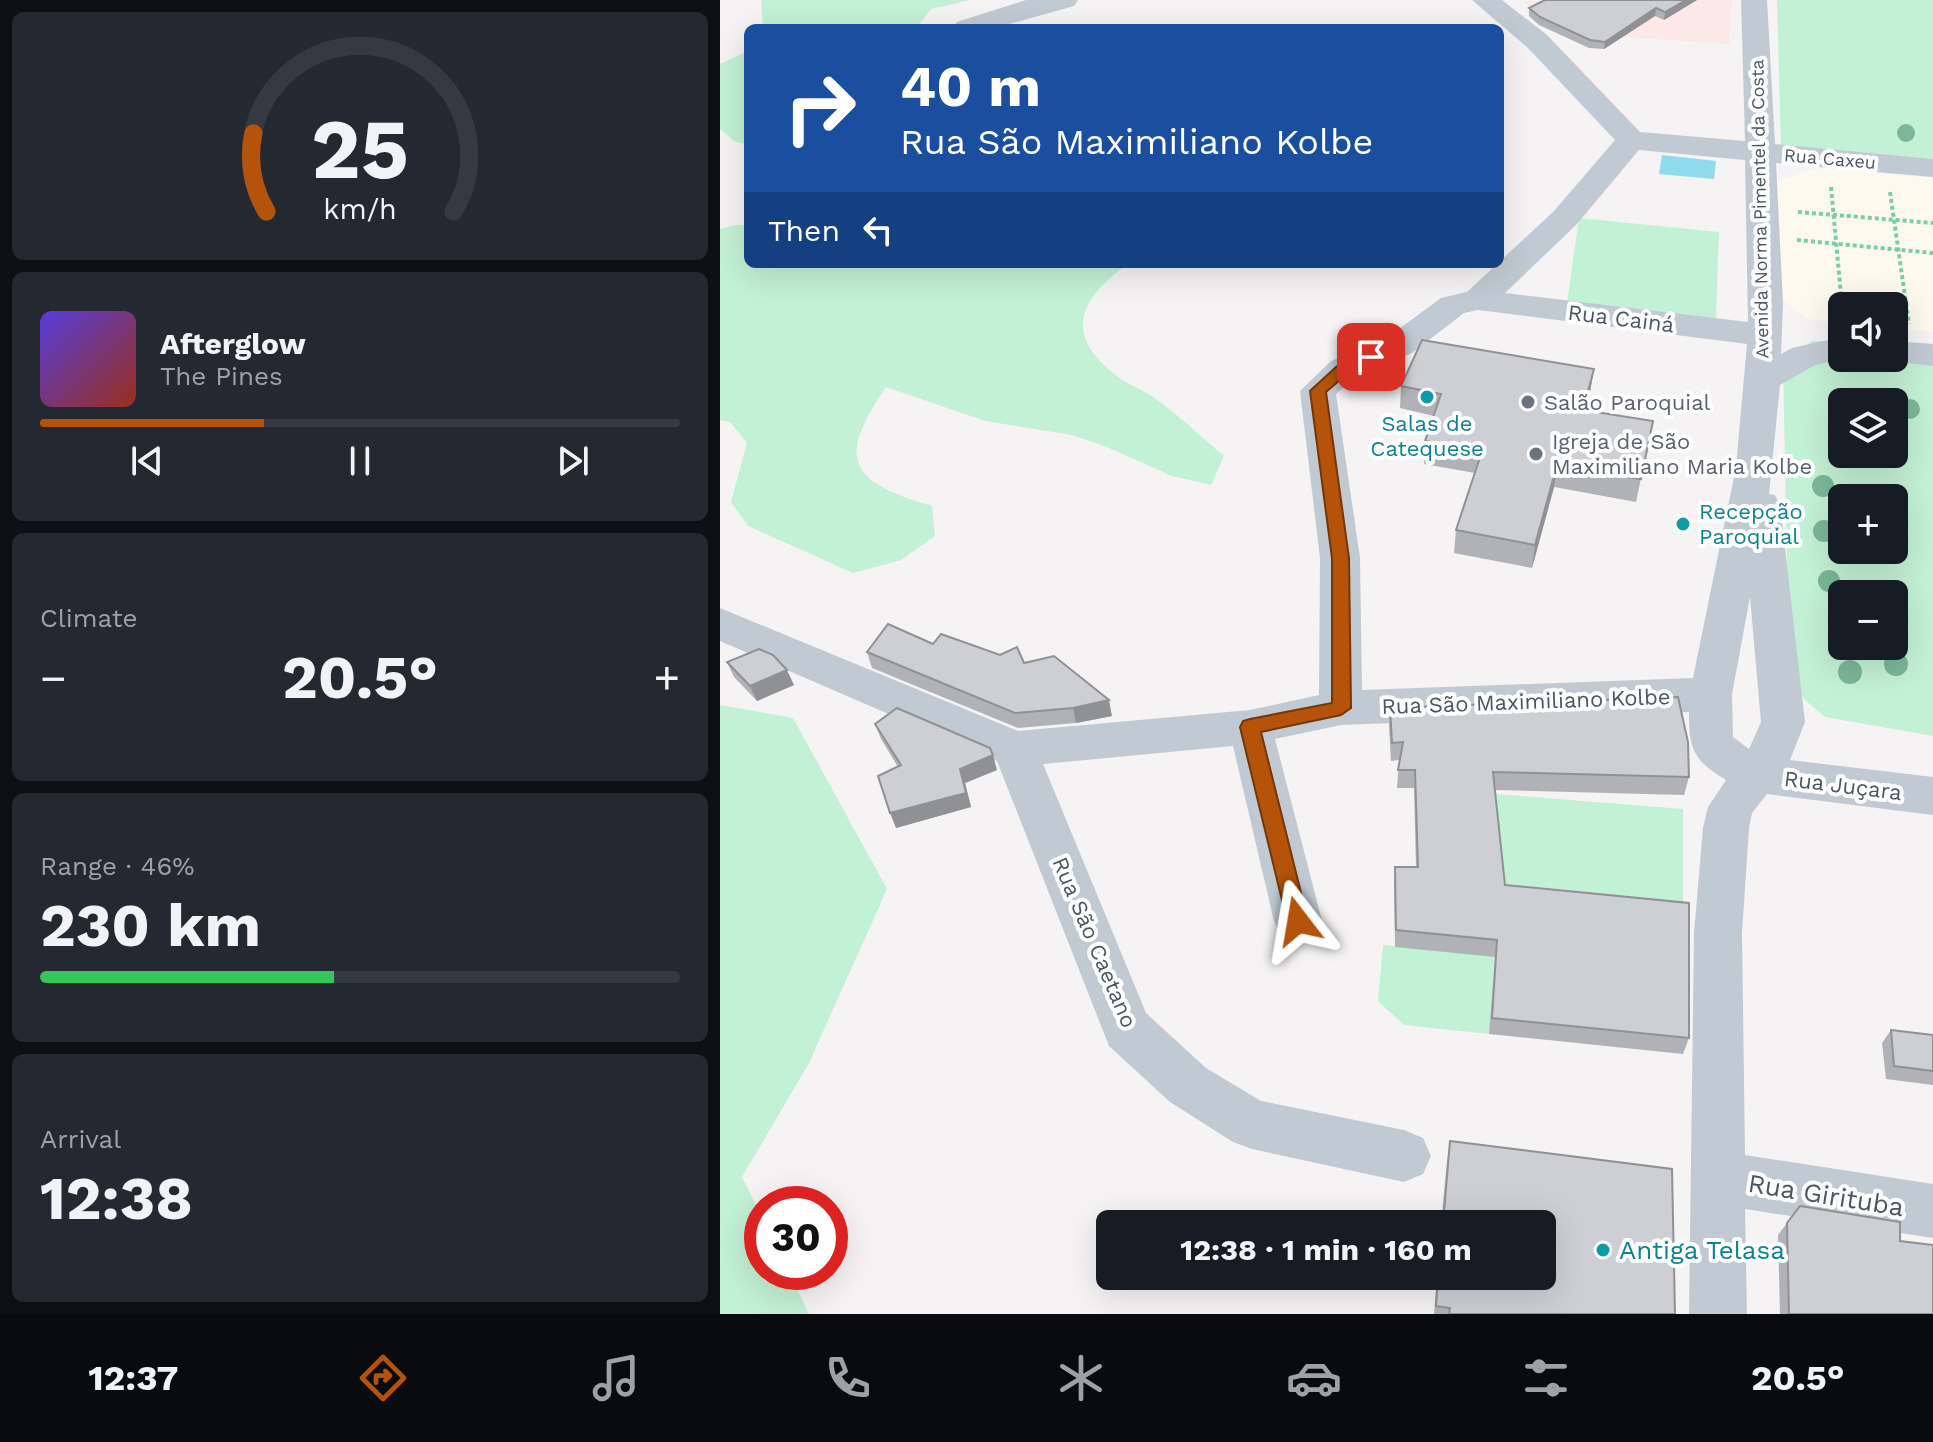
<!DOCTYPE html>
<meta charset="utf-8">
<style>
:root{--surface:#171b24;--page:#242831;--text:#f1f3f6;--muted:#9ea1a6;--line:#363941;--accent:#b45309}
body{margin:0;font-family:"Work Sans",sans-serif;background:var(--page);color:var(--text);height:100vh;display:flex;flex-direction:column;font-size:30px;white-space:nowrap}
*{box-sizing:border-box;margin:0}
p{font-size:26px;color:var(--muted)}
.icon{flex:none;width:44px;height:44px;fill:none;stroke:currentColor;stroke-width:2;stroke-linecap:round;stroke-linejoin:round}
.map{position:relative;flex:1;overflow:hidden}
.panel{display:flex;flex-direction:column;gap:12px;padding:12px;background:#0d0f14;width:720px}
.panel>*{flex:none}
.top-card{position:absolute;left:24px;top:24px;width:760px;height:244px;border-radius:12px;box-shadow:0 8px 32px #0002;background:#1a4fa0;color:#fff;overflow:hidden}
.fabs{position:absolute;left:1108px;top:292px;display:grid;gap:16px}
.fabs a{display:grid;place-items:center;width:80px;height:80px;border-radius:12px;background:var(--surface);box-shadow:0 8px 32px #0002;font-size:40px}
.speed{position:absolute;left:24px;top:1186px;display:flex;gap:16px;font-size:40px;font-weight:700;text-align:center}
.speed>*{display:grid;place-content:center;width:104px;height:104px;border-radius:50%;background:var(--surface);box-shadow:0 8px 32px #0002;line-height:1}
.speed .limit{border:12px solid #d22;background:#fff;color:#111}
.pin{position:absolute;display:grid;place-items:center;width:68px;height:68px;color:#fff;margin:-34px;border-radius:16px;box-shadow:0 4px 12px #0006}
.me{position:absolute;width:88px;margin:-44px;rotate:346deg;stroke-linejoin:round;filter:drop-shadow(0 0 6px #0008)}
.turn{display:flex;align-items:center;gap:28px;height:168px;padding:0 24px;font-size:36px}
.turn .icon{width:104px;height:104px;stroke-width:2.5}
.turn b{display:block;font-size:56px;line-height:68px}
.then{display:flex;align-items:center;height:76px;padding:0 24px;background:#0003;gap:16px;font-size:30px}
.big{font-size:60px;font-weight:700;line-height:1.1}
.panel .tile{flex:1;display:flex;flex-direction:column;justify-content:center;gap:12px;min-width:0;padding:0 28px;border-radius:12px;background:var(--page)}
.panel .dial{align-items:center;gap:0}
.dial svg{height:208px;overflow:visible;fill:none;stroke:var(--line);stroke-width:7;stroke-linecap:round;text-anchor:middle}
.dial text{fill:var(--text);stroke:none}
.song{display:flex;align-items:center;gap:24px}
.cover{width:96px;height:96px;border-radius:12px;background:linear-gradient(135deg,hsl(250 70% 55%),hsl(10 70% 35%))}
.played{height:8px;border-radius:4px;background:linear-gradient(90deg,var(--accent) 35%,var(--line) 35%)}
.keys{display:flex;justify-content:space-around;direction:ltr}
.heat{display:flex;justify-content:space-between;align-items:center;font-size:44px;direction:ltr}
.charge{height:12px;border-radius:6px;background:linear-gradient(90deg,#34c759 46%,var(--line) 0)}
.trip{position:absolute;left:376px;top:1210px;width:460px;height:80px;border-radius:12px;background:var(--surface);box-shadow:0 8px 32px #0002;font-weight:700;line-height:80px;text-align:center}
.tab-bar{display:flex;height:128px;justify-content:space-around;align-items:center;background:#090b0e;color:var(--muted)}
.tab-bar .icon{width:56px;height:56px}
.tab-bar .active{color:var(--accent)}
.tab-bar b{font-size:36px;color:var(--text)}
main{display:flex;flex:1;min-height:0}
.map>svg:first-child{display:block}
.commercial{fill:#fdf9ef}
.medical{fill:#fce8e6}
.green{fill:#c3f1d5;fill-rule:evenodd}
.water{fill:#90daee}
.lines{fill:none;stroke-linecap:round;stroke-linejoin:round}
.path{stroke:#7ad0a6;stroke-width:4;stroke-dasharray:4 3;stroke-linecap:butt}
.minor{fill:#c1cad2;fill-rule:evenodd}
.tree{fill:#7bb799}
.wall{fill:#b0b2b7}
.shaded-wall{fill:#909195}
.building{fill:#cdcfd5;stroke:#909195;stroke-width:2}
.route{fill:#b45309;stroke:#753606;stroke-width:2}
.culture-dot{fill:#0f9aa8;stroke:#fff;stroke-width:3}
.worship-dot{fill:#6b7280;stroke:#fff;stroke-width:3}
.labels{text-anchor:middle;stroke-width:8;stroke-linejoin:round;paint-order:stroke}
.far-street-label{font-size:18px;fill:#4a5661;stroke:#fff}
.street-label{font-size:22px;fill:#4a5661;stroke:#fff}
.worship-label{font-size:22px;fill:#5b616d;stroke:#fff;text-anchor:start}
.culture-label{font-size:22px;fill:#0d838f;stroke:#fff}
.near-street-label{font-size:26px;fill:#4a5661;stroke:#fff}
.near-culture-label{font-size:26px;fill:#0d838f;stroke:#fff;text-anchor:start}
</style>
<main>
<section class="panel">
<div class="tile dial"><svg viewBox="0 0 100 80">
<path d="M14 69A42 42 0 1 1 86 69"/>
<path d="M14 69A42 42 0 0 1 9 39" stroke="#b45309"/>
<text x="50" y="56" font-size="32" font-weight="700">25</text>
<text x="50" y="72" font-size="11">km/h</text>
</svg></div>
<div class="tile">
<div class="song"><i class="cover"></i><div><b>Afterglow</b><p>The Pines</p></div></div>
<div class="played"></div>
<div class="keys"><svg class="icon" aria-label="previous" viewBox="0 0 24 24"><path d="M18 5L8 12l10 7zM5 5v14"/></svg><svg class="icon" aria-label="pause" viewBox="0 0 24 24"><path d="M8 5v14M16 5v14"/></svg><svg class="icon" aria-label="next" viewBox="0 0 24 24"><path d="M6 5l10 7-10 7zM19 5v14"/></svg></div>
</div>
<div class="tile"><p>Climate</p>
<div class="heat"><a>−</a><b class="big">20.5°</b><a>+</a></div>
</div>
<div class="tile"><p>Range · 46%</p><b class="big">230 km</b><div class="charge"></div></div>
<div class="tile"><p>Arrival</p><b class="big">12:38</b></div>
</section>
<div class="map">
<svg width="1213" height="1314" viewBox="0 0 1213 1314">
<rect width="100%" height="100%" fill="#f5f3f3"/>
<polygon class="commercial" points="1099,168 1213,178 1213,332 1174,328 1174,306 1122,306 1122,323 1091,320 1055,295 1057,181"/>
<polygon class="medical" points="1012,0 1009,44 845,33 803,1"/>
<g class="green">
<polygon points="41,0 250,0 211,9 196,28 43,28"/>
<polygon points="1057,0 1213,0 1213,161 1061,148"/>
<polygon points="28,51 28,145 14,141 0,129 0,64"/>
<polygon points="859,218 999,232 996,319 847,303"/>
<path d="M15,225H28V264H408C356,301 343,337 401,379C411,386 423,390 433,397C458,414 481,437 504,456L491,485L452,476L387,447L352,435L265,421L166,387C116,460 129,482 212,506L215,536L181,560L133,573L28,526L11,502L27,443L10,422L0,420V229Z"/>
<path d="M1092,341H1122V358H1174L1213,350V736L1105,717L1084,699L1069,670L1063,360ZM1122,402H1174V454H1122ZM1122,498H1174V550H1122ZM1122,594H1174V646H1122Z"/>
<polygon points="0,705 73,718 167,889 89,1063 22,1177 42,1217 42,1272 69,1272 89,1314 0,1314"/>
<polygon points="776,794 963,809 963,920 781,891"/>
<polygon points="663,945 775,957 769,1034 684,1025 658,1001"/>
</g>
<polygon class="water" points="942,155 996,161 994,179 939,174"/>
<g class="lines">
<g class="path">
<polyline points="1111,187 1122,306"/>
<polyline points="1170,192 1189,324"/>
<polyline points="1078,212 1213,223"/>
<polyline points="1077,240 1213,253"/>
</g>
<g class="minor">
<polygon points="306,0 358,0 354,6 275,28 233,28 237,22"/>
<path d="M752,0H782L827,35L920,132L1025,141L1021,0H1047L1055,144L1213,159V177L1056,163L1063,303L1061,354L1072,348L1122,337V358H1126L1095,365L1060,385L1049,494L1055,495L1060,505L1085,722L1070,760L1213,777V815L1047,794L1032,813L1029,828L1022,933L1025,1155L1213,1184V1238L1025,1209L1027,1314H969L974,933L983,828L988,807L1006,780C973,760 969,749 969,712L621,725L555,739L602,921L595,936L578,942L561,936L554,921L513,746L323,764L426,1013L486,1068L541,1101L684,1130L703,1138L711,1156L703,1174L684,1182L532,1149L513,1142L450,1102L389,1046L277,761L0,641V608L298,731L530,710L599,695L600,558L580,391L611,361L668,337L721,298L747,292L834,211L895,140L807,47ZM919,150L1025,160L1028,322L785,293L856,225ZM758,310L1027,344L1016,467L973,678L642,690L640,558L616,394L635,377L692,353L744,313ZM1030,597L1041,722L1029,749L1013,737L1012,694Z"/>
<polygon points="1174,341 1213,344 1213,366 1162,360 1174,358"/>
</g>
</g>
<g class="tree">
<circle cx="1186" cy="133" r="9"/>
<circle cx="1190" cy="409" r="10"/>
<circle cx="1103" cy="486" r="11"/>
<circle cx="1104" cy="531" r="11"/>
<circle cx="1109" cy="581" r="11"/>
<circle cx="1176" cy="664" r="12"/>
<circle cx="1130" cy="672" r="12"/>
</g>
<g class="wall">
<polygon points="825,0 977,0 944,20 935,16 884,49 869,48 819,25 809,16 809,8"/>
<polygon points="874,369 870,392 865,410 933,421 916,502 834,487 812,568 734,553 736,530 755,473 704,464 705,441 714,416 680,408 681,386"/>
<polygon points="147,652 304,663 392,716 356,723 298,728 152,668"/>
<polygon points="7,662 74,685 37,701 14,677"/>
<polygon points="670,708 969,777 964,795 775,790 785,885 969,1038 963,1054 769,1034 775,957 675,947 674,885 675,867 696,867 694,788 677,788 679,760 671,761 669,726"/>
<polygon points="155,724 277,770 245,783 251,807 176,828 178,767 161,739"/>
<polygon points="1171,1030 1213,1035 1213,1085 1166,1079 1162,1043"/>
<polygon points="730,1141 955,1314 714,1314 717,1276 822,1276 822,1224 721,1224 727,1161"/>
<polygon points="1067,1223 1180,1241 1213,1314 1060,1314 1058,1235"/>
</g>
<g class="shaded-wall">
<polygon points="966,0 977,0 944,20 945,12"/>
<polygon points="936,8 935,16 884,49 885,42"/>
<polygon points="874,369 870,392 859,432 863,410"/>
<polygon points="837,465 834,487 812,568 815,545"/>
<polygon points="67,670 74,685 37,701 30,686"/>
<polygon points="389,700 392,716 356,723 353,708"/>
<polygon points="273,755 277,770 245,783 251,807 176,828 170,813 240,769"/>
</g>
<g class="building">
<polygon points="825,0 966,0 945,12 936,8 885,42 870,40 820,17 809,8"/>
<polygon points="702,340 874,369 863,410 933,421 921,479 837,465 815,545 736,530 762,451 705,441 721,394 681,386"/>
<polygon points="168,624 213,644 221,634 280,655 297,647 304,663 334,656 389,700 353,708 295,713 147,652"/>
<polygon points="39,649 53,655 67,670 30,686 7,662"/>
<polygon points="958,697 968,742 969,777 773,772 785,885 969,903 969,1038 772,1018 777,940 676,930 675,867 698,867 695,770 678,770 683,742 672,743 670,708"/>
<polygon points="177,708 270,748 273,755 240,769 246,793 170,813 158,776 181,765 155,724"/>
<polygon points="1171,1030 1213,1035 1213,1071 1174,1066"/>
<polygon points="730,1141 952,1169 955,1314 729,1314 730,1308 716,1306 718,1276 822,1276 822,1224 723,1224"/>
<polygon points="1080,1206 1180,1222 1180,1241 1213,1245 1213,1314 1069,1314 1067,1223"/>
</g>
<polygon class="route" points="651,352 657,354 657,361 628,373 606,392 629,558 631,708 621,715 541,732 588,921 585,927 578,930 570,927 567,921 520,727 523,721 530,719 612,703 612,558 590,391 617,366"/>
<g class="culture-dot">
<circle cx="707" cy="397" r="8"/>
<circle cx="963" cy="524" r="8"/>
<circle cx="883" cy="1250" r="8"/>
</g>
<g class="worship-dot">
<circle cx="808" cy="402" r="8"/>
<circle cx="816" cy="454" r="8"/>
</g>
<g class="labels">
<g class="far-street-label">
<text transform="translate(1110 159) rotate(5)" y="6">Rua Caxeu</text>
<text transform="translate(1040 209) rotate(-91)" y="6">Avenida Norma Pimentel da Costa</text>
</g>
<g class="street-label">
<text transform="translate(901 318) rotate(7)" y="8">Rua Cainá</text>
<text transform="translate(806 701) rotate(-2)" y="8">Rua São Maximiliano Kolbe</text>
<text transform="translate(1123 785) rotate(7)" y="8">Rua Juçara</text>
<text transform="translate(375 942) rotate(67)" y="8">Rua São Caetano</text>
</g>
<g class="worship-label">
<text x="824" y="410">Salão Paroquial</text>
<text x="832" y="449">Igreja de São<tspan x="832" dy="25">Maximiliano Maria Kolbe</tspan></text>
</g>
<g class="culture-label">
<text x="707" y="431">Salas de<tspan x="707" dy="25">Catequese</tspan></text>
<text x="979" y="519" text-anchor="start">Recepção<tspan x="979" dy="25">Paroquial</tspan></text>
</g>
<g class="near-street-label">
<text transform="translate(1106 1195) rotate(9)" y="9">Rua Girituba</text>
</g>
<g class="near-culture-label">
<text x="899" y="1259">Antiga Telasa</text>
</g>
</g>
</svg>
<div class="fabs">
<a><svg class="icon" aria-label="sound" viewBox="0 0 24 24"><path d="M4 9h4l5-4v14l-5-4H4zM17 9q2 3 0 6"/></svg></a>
<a><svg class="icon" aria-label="layers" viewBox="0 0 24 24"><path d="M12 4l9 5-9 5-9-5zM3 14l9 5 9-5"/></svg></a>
<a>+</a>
<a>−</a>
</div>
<div class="speed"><div class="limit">30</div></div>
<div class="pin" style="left:651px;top:357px;background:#d93025"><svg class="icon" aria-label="arrive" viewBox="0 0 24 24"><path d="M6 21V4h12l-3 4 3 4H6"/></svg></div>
<svg class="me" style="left:578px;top:921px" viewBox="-20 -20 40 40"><path d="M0-17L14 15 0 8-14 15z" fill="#b45309" stroke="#fff" stroke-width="4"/></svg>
<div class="trip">12:38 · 1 min · 160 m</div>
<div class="top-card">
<div class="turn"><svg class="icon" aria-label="right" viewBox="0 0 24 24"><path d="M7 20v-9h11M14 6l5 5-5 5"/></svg><div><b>40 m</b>Rua São Maximiliano Kolbe</div></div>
<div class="then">Then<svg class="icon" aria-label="left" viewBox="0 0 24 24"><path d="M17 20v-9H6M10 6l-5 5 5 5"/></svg></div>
</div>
</div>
</main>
<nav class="tab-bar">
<b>12:37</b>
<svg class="icon active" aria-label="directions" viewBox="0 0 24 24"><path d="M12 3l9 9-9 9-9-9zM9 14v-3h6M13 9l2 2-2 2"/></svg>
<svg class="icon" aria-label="music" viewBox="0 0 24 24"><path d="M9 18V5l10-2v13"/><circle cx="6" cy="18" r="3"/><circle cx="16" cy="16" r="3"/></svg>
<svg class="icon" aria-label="phone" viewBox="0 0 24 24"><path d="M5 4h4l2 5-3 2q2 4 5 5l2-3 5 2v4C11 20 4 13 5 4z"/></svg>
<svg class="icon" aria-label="climate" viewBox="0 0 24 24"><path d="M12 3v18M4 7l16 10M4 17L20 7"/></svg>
<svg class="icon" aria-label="car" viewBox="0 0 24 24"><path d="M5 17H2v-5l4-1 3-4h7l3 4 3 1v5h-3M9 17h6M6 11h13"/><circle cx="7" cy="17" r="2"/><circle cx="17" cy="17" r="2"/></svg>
<svg class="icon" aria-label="filters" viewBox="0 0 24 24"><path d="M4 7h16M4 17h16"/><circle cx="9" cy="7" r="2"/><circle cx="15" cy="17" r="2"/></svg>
<b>20.5°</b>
</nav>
